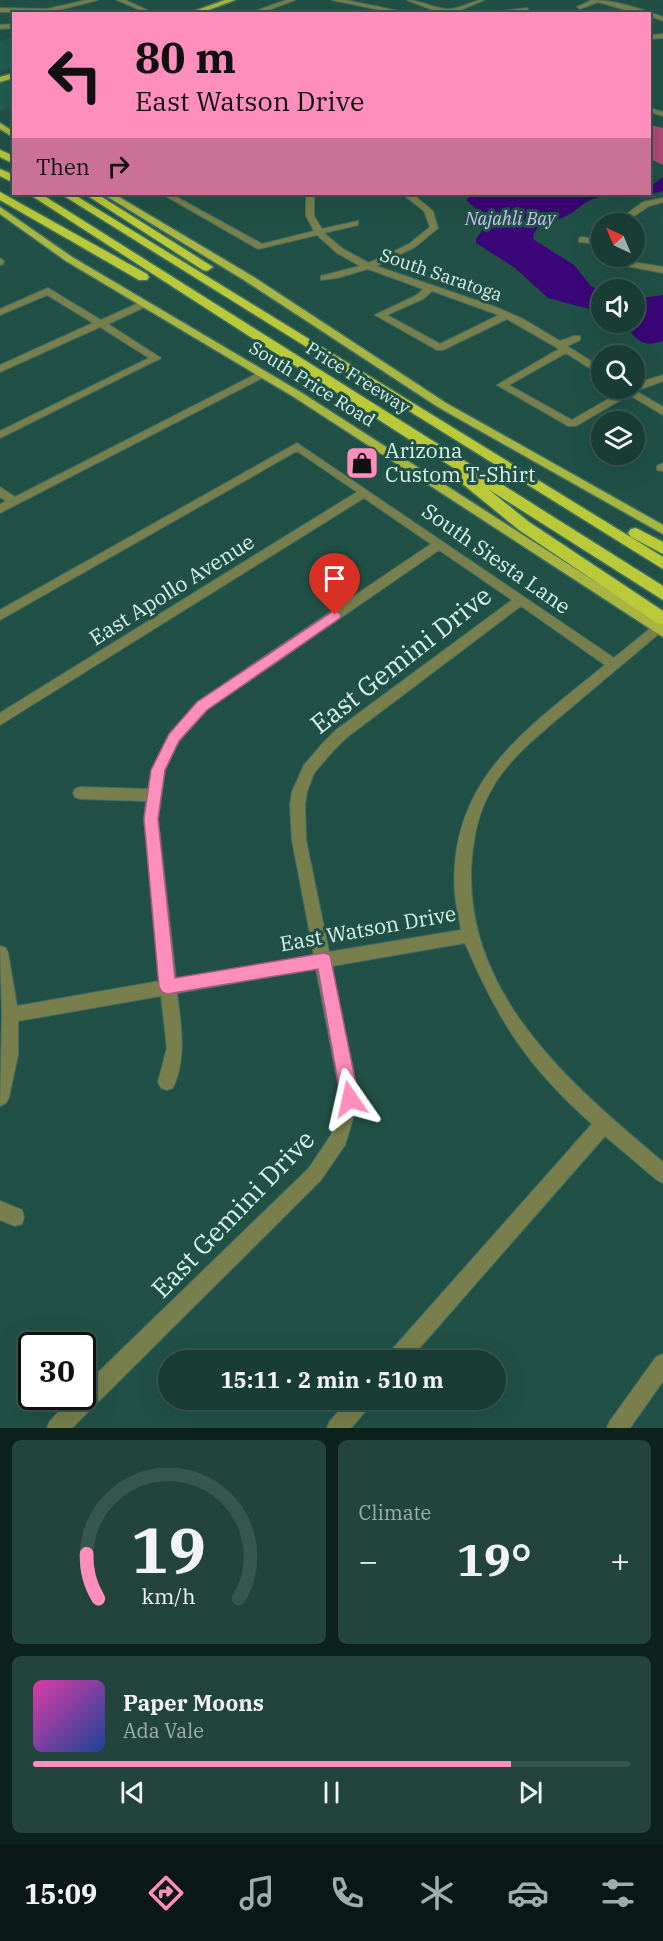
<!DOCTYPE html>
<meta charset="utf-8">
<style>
:root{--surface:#193d34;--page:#22443c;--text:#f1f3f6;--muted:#9faeac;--line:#37564f;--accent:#fe8ebb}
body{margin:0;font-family:"IBM Plex Serif",serif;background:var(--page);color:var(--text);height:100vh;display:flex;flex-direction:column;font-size:22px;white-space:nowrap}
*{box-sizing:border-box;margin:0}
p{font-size:20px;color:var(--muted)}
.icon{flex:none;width:33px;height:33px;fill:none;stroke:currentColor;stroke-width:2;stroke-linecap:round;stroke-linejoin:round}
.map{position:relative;height:1428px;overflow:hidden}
.drawer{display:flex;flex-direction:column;gap:12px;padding:12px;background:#0e221d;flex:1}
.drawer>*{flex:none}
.banner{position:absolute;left:12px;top:12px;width:639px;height:183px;border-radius:0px;box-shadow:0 6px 24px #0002,0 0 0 2px var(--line);background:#fe8ebb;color:#111;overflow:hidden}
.needle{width:39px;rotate:316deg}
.buttons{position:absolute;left:591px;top:213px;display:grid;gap:12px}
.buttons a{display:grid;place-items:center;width:54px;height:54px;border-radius:50%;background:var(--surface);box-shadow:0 6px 24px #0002,0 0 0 2px var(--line);font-size:30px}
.speed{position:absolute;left:18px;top:1332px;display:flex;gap:12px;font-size:30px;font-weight:700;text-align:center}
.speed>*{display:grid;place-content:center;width:78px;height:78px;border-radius:50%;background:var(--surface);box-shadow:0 6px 24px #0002,0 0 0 2px var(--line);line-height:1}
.speed .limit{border:3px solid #111;border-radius:9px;background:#fff;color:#111}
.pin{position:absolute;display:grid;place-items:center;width:51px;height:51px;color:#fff;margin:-62px -26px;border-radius:50% 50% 50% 0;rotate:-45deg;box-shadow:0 0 6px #0007}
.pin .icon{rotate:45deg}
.me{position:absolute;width:66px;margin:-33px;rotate:349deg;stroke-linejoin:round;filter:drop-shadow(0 0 4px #0008)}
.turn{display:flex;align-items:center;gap:21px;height:126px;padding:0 24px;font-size:27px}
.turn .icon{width:78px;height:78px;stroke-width:2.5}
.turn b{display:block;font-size:42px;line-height:51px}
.then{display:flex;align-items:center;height:57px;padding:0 24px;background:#0003;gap:12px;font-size:22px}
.big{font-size:45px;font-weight:700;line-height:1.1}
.drawer .card{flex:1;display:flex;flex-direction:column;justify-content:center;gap:9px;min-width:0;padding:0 21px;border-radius:9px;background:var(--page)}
.drawer .dial{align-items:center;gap:0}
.dial svg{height:156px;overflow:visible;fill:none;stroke:var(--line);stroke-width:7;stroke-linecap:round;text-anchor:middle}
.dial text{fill:var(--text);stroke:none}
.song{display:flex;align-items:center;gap:18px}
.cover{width:72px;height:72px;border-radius:9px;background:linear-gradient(135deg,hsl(320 70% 55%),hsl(220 70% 35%))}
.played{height:6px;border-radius:3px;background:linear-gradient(90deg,var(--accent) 80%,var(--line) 80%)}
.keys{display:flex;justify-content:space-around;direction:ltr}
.heat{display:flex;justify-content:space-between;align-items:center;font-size:33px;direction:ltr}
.drawer .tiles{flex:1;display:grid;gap:12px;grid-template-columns:1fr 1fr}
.card:last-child{grid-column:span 2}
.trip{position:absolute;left:158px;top:1350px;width:348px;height:60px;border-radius:30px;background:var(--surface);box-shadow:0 6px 24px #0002,0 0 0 2px var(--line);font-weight:700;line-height:60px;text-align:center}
.menu{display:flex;height:96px;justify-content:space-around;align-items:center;background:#0a1815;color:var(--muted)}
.menu .icon{width:42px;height:42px}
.menu .selected{color:var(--accent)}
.menu b{font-size:27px;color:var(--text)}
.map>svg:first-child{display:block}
.built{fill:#225d50}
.green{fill:#af4976}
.water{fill:#3b0677}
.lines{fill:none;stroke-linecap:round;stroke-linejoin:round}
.minor-casing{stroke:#426e63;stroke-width:2}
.major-casing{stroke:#426e63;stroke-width:3}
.highway-casing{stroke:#426e63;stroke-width:3}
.minor{fill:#787f4c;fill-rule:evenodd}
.major{fill:#a8b541;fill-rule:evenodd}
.highway{fill:#bac937;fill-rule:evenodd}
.route{fill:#fe8ebb;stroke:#a55c7a;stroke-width:1.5}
.labels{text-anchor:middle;stroke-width:6;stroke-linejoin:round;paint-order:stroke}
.far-water-label{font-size:18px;font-style:italic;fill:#d0c3fb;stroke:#215146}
.far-street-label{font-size:18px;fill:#d8f1e9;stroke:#215146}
.poi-label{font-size:21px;fill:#d8f1e9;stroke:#215146;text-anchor:start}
.street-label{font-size:21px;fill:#d8f1e9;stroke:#215146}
.near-street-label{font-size:26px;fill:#d8f1e9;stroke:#215146}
</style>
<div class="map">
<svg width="663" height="1428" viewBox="0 0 663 1428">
<rect width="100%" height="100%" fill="#215146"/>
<g class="built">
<polygon points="12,37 13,67 0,71 0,41"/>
<polygon points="13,78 13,106 0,111 0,82"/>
</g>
<polygon class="green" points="650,125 663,128 663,165 650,159"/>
<g class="water">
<path d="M663,177V191C642,198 620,192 599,197C580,202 579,211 564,217C551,222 534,223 533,239L574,265L591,286L601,291V312L548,298L515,268L476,243V239L484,228L483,215L466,200L472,195L650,194V187Z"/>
<path d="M663,295V341C637,350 637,334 620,323L634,322L635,299Z"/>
</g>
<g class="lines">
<g class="minor-casing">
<g id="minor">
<polygon points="87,0 98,0 47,13 0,12 0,8 47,9"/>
<polygon points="117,0 125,0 147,10 142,11"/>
<polygon points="286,0 295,0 258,14 247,14"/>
<polygon points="332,0 345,0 404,12 399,14"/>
<path d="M407,0C421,0 439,11 451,9C463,8 472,0 484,0L456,12L460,14H443Z"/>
<path d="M592,0C615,0 641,9 663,17V21L650,16V14H639L598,2L580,9L577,7Z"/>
<polygon points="527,8 529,11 504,13 501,11"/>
<polygon points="14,24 14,28 0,29 0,25"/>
<polygon points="663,34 663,38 650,39 650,35"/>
<polygon points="650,108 663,112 663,116 650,112"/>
<path d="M162,194H171L262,244L314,231L306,216V194H314V216L322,229L358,221V225L324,233L343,249L369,263L409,244L430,227L424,211L406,197L411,194H421L416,197L433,211L438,228L415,247L376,266L493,306L523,319L560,341L574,336H580V340L567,346L602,368V376L566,353L509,385L572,420L622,391L620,388H634V384L663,375V381L636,391L663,407V415L629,395L576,426H568L497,385L559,349L507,319L443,350H437L375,315L417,295L423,289L368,269L337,278L321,280V276L360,266L337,253L317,235L258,249ZM432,291L499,315L440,344L387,315L423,299Z"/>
<polygon points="663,198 663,202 649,206 623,224 613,224 643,202"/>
<polygon points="582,237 602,240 602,244 579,242 579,238"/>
<polygon points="607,256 619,256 627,261 663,267 663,273 621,265"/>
<polygon points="0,258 4,261 3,264 0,265"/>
<polygon points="48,288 101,320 141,302 147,302 147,306 108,324 161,358 0,438 0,431 149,358 100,327 0,372 0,365 93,323 47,295 0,315 0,309"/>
<polygon points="262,371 266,372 266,376 0,513 0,504 6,501 0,497 0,487 15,497"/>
<path d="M297,443L614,658L653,626L657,625L663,628L661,632C632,656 603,681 574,705C544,731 509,756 490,792C477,815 472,845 471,871C468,999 574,1087 663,1162V1183L657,1180L605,1136L409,1360H386L389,1353L592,1124C527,1066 499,1022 465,943L332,966L359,1099L345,1145L321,1180L72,1428H47L50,1421L74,1396H82V1388L309,1168L331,1135L341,1099L316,969L177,993C181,1026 187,1057 173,1088L167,1090L161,1088L158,1082L167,1048L161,996L18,1021V1055L9,1097L6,1103L0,1106L2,1015L0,946L6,948L8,953L17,1006L160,981L144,819L146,801L80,799L75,797L73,793L75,789L80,787L148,789C154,752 173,730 197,702L431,544L364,498L0,725V713L357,492L297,451L0,620V610ZM439,550L512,600L336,730L323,743L304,765L292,792L290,805L292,840L314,955L176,979L158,819L165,770L179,741L207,710ZM521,606L605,665C528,728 447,780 455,894C456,905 459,918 461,930L329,952L306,840L305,805L307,792L314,773L333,751L346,738Z"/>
<polygon points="663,463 663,471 657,470 657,466"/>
<polygon points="0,1201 22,1210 24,1217 22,1224 15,1226 0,1220"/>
<polygon points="663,1354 663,1381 630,1428 607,1428 610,1421 656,1357"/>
<polygon points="349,1400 372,1400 369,1407 351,1428 327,1428 330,1421"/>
</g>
</g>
<g class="major-casing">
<g id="major">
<polygon points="225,0 235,0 198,14 186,14"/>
<polygon points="14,73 14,78 0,82 0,77"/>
<polygon points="0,123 14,132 14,138 0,129"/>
<polygon points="103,194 114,194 252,276 446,403 663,525 663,534 438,407 244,280"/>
<polygon points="0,207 72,257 302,393 663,625 663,637 294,397 66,261 0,214"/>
</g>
</g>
<g class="highway-casing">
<g id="highway">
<polygon points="0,150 14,156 14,164 0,157"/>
<polygon points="0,169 14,175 14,183 0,176"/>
<polygon points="0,192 147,274 149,277 147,280 139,280 0,200"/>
<polygon points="29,194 41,194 663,586 663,600 488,489 529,522 663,611 663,625 657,623 519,530 459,481 457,478 463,474"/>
<polygon points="61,194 73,194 663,557 663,569"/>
<polygon points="85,194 97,194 213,267 207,271 203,270"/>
<polygon points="636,528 663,542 663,554 631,537 628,533 631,529"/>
</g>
</g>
<use href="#minor" class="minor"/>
<use href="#major" class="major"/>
<use href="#highway" class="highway"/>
</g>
<polygon class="route" points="335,610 341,615 340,618 207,710 179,741 165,770 158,819 175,978 324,953 330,955 359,1099 356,1105 350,1107 344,1105 341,1099 318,969 167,994 162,992 159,987 144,819 151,770 169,734 197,702"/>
<defs>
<g id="shop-square" transform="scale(1.725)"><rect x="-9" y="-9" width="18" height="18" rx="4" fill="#fe8ebb" stroke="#215146"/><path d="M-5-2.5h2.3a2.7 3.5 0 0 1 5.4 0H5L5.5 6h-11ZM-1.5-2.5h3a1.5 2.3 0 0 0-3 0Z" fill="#111"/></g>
</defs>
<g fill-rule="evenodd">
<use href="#shop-square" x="362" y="463"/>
</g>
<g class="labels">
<g class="far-water-label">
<text x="510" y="225">Najahli Bay</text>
</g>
<g class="far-street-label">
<text transform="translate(441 275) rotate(19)" y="6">South Saratoga</text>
<text transform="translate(358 378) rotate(32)" y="6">Price Freeway</text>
<text transform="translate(312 384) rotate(32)" y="6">South Price Road</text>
</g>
<g class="poi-label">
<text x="385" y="458">Arizona<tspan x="385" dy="24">Custom T-Shirt</tspan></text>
</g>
<g class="street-label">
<text transform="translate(496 559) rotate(35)" y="7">South Siesta Lane</text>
<text transform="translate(172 590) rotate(-32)" y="7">East Apollo Avenue</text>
<text transform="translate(368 929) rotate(-10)" y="7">East Watson Drive</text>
</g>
<g class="near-street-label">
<text transform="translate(401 660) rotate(-38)" y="9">East Gemini Drive</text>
<text transform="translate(233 1214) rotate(-46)" y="9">East Gemini Drive</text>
</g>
</g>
</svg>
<div class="buttons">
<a><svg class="needle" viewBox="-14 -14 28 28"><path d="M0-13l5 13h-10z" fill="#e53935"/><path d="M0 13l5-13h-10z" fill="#9faeac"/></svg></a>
<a><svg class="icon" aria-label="sound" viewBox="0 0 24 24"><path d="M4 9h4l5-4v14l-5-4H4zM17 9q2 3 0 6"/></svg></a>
<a><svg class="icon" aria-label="search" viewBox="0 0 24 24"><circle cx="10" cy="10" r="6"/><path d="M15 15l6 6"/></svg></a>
<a><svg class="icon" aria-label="layers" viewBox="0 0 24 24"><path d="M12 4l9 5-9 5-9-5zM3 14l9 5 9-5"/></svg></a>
</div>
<div class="speed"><div class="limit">30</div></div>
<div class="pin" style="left:335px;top:615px;background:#d93025"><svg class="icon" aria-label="arrive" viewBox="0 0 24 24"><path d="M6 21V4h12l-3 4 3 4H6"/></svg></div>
<svg class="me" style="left:350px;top:1099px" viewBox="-20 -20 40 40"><path d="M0-17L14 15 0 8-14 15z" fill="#fe8ebb" stroke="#fff" stroke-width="4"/></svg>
<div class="trip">15:11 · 2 min · 510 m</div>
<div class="banner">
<div class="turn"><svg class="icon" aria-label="left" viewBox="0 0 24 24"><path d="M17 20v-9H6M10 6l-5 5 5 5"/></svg><div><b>80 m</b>East Watson Drive</div></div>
<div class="then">Then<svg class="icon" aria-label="right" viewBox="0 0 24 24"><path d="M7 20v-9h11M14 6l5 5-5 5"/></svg></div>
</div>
</div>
<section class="drawer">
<div class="tiles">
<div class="card dial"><svg viewBox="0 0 100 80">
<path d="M14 69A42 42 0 1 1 86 69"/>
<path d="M14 69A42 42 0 0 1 8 46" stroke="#fe8ebb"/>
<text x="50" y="56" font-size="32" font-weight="700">19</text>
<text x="50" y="72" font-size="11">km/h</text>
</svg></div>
<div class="card"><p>Climate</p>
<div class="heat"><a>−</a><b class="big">19°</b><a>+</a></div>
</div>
<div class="card">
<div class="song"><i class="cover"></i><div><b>Paper Moons</b><p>Ada Vale</p></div></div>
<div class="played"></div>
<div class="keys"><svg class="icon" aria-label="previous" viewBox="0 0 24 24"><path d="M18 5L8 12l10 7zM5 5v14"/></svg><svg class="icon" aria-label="pause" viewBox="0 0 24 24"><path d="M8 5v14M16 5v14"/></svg><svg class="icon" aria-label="next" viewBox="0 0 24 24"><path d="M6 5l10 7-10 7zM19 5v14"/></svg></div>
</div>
</div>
</section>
<nav class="menu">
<b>15:09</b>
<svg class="icon selected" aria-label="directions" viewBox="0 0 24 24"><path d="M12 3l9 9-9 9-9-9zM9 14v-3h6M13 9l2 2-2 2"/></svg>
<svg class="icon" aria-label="music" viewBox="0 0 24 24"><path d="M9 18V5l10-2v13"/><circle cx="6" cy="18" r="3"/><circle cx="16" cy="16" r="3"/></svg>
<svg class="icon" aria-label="phone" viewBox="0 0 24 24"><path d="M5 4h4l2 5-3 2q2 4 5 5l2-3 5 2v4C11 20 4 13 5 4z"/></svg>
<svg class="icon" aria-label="climate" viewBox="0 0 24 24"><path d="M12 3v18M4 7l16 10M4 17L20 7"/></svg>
<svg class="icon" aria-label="car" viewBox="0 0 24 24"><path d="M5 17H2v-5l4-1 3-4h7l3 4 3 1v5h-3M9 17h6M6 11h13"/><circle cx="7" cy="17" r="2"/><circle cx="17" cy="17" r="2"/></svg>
<svg class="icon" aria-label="filters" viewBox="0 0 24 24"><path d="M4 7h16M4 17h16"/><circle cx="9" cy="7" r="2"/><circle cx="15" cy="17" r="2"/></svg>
</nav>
